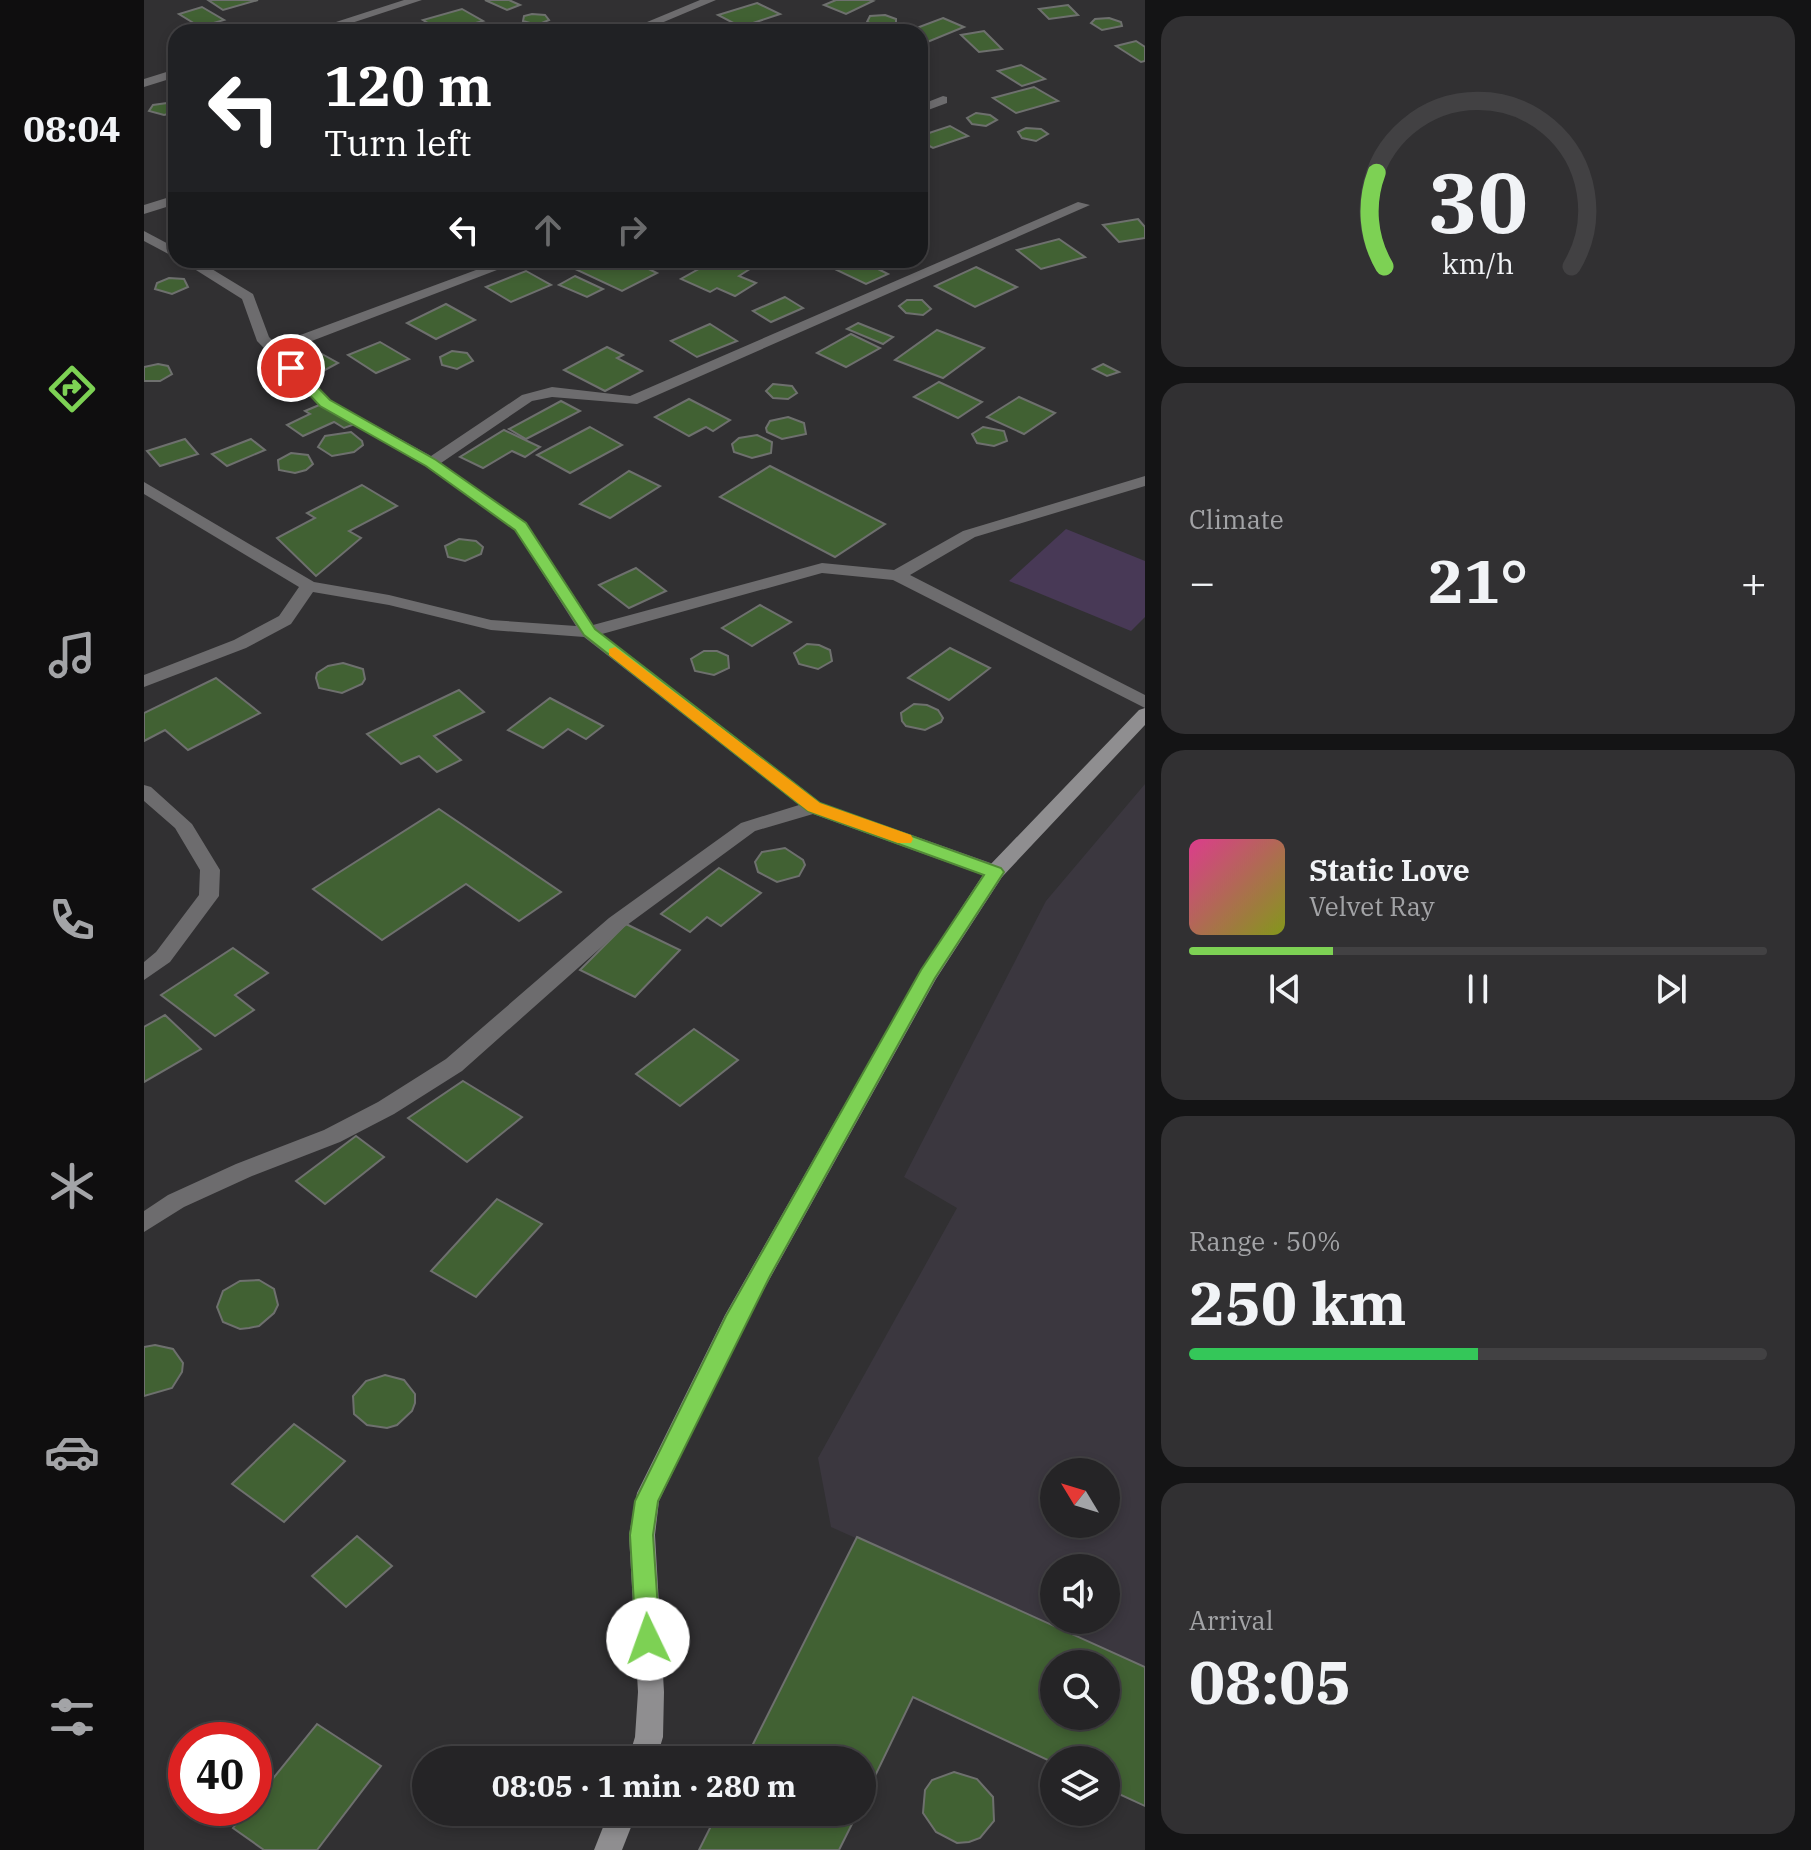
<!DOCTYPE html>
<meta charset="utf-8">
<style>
:root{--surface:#252426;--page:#313032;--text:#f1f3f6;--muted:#a3a4a7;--line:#424143;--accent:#7dd154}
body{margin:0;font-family:"IBM Plex Serif",serif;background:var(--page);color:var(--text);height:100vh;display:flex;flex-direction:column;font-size:30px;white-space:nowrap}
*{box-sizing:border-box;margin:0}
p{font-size:26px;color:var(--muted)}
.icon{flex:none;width:44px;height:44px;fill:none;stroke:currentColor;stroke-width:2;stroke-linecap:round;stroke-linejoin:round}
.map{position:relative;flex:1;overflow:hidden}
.panel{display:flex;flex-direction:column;gap:16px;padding:16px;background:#141415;width:666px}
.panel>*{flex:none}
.top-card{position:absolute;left:24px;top:24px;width:760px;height:244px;border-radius:24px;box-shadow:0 4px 12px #0003,0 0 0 2px var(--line);background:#202124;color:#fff;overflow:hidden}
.needle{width:52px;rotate:308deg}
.buttons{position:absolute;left:896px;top:1458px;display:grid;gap:16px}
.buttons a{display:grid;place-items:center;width:80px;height:80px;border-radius:50%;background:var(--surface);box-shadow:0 4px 12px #0003,0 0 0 2px var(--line);font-size:40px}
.speed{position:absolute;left:24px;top:1722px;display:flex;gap:16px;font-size:40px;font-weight:700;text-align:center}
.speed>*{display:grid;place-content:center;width:104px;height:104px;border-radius:50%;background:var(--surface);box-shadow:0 4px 12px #0003,0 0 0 2px var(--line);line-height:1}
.speed .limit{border:12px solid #d22;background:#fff;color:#111}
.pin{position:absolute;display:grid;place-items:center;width:68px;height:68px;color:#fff;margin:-34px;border:4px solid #fff;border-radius:50%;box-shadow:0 2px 8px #0007}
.me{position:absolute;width:88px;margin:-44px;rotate:357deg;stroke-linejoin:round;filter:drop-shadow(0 0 6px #0008)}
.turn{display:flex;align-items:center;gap:28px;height:168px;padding:0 24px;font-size:36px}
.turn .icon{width:104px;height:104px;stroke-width:2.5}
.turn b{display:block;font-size:56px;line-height:68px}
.lanes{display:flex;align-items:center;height:76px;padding:0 24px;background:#0003;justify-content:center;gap:40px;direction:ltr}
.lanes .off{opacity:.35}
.big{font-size:60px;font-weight:700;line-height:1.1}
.panel .card{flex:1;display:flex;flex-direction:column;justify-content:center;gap:12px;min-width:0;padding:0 28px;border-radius:24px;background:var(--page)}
.panel .dial{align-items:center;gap:0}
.dial svg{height:208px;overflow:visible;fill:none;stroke:var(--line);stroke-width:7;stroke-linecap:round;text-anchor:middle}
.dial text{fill:var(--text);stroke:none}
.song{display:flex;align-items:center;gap:24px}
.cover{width:96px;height:96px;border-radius:12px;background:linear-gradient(135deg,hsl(330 70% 55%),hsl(70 70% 35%))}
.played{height:8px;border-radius:4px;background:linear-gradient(90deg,var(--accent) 25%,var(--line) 25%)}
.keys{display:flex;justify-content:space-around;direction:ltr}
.heat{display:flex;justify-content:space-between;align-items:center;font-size:44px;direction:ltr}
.charge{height:12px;border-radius:6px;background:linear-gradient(90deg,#34c759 50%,var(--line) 0)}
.trip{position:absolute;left:268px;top:1746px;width:464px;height:80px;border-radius:40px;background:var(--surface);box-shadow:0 4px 12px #0003,0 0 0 2px var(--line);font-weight:700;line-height:80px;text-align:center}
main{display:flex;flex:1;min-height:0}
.dock{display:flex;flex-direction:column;width:144px;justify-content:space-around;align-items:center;background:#0f0e0f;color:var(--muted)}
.dock .icon{width:56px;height:56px}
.dock .active{color:var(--accent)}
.dock b{font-size:36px;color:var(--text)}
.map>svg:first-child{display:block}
.built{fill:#3b373f;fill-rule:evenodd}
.green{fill:#483956}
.building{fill:#416133;stroke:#6e706e;stroke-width:2;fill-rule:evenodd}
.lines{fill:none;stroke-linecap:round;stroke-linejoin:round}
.street{fill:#6d6c6e;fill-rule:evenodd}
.secondary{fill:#8f8e90;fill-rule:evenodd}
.route{fill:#7dd154;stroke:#518837;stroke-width:2}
.slow{fill:#f59e0b}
</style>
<main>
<nav class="dock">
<b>08:04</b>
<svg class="icon active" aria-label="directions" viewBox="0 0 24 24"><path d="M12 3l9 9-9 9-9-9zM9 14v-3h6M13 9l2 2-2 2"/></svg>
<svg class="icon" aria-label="music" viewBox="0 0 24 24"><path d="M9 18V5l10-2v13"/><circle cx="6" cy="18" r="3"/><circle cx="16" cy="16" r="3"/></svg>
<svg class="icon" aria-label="phone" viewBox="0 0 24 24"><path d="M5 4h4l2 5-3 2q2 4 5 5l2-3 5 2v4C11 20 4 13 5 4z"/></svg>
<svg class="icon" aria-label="climate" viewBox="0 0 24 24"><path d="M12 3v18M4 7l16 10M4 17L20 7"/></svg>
<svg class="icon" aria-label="car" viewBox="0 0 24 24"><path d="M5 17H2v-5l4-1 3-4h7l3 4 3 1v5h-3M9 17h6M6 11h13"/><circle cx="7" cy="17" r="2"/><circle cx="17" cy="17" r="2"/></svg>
<svg class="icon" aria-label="filters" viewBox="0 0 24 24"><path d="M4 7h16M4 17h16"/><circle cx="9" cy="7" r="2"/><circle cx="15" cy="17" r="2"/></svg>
</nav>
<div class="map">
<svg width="1001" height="1850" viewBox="0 0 1001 1850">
<rect width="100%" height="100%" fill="#313032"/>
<path class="built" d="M1001,784V1667L687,1527L674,1458L813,1208L760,1177L902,901ZM910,1472H962V1524H910ZM910,1568H962V1620H910Z"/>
<polygon class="green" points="922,529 1001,561 1001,617 987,631 865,581"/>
<g class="building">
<polygon points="64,0 114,0 79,10"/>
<polygon points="341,0 365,0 376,5 363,10"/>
<polygon points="692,0 725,0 729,1 702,14 680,5"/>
<polygon points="613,3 636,14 597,27 574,15"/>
<polygon points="924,5 934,15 905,19 895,9"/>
<polygon points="58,7 80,20 56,27 35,14"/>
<polygon points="318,9 339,21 299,32 279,20"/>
<polygon points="388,14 401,15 405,20 393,25 379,21 380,16"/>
<polygon points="741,15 752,19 752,23 737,27 723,22 726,16"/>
<polygon points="799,18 820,27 776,45 776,32 762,32"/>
<polygon points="965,18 977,22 978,26 958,30 947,23 951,19"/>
<polygon points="556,24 572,32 534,32"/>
<polygon points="840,31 858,49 835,52 817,35"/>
<polygon points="992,41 1001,47 1001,61 997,62 972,46"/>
<polygon points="877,65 901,79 878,86 854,71"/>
<polygon points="890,87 914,101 872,113 849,98"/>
<polygon points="23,103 32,105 32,112 20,115 5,111 9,105"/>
<polygon points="832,113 846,115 853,120 842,126 828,124 823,118"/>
<polygon points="806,126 824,136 789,148 776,141 776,136"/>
<polygon points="882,128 897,129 904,134 892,141 878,138 874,132"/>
<polygon points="994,219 1001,227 1001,238 975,242 959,225"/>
<polygon points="915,239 941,257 897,269 873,250"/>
<polygon points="448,260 486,260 513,273 478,291 431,269"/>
<polygon points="571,260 592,260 609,267 595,276 612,283 591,296 573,288 566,292 537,279"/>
<polygon points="684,260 716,260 744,274 722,284 678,263"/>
<polygon points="832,267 873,287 831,307 791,286"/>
<polygon points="382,271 407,285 367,302 342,287"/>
<polygon points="431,276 459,289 443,297 415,285"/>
<polygon points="25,278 40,279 44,287 28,294 11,289 13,283"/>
<polygon points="641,297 659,308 627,322 609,311"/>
<polygon points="763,300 778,300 787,309 779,315 762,313 755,306"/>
<polygon points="302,304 331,320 292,339 263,323"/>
<polygon points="714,323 749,337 739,344 703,329"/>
<polygon points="566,324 593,341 553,357 527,341"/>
<polygon points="793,330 840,348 799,378 751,360"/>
<polygon points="707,334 736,348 702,367 673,353"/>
<polygon points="236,342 265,359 232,373 204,355"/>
<polygon points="463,347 479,355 473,358 498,371 461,391 420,370"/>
<polygon points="169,349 194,363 179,371 154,357"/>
<polygon points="308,351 323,353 329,361 313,369 298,365 296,357"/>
<polygon points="14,364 24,366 28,374 16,381 0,381 0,367"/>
<polygon points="959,364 975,372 963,376 949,369"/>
<polygon points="795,382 838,402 814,418 770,397"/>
<polygon points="629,384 648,386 653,393 644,399 629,398 622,391"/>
<polygon points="875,397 911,413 880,434 843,417"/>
<polygon points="545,399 586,420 569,431 562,427 545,436 511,417"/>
<polygon points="417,401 436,411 382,439 365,429"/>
<polygon points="180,403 211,424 200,428 190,422 159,436 143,425 166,414 161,411"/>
<polygon points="644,417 660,423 662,434 638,439 623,432 622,428 626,421"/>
<polygon points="446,427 478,445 426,473 393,455"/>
<polygon points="839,427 860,431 863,441 850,446 833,443 828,434"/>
<polygon points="360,430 396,447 381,457 368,451 339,468 316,457"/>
<polygon points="207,432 218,441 219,445 210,452 188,456 174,447 181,436"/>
<polygon points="613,435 628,442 627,453 608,458 590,452 588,444 595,438"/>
<polygon points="41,439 54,454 16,466 3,451"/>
<polygon points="107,439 121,450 83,466 68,454"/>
<polygon points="147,453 164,455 169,464 162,470 151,473 135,470 134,460"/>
<polygon points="626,466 741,524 691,557 576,497"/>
<polygon points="485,471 516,486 466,518 436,504"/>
<polygon points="218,485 253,506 205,531 217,538 172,576 133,538 171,518 163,513"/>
<polygon points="315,539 332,541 339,547 337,554 321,561 304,557 301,546"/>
<polygon points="492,568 522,591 485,608 455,585"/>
<polygon points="616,605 647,622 608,646 578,628"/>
<polygon points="663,644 675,645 686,650 688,661 674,669 655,664 650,653"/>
<polygon points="806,648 846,668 805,700 764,678"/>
<polygon points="560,651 573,651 584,656 585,668 570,675 551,671 547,659"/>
<polygon points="199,663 219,669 221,679 218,684 198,693 175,688 172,678 173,673 184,666"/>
<polygon points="72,678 116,713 44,750 21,730 0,741 0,713"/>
<polygon points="315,690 340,712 290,736 317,760 293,772 275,756 257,764 223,734"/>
<polygon points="406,698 459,726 442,739 424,729 399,748 364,730"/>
<polygon points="770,704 783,705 794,710 799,718 797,722 781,730 762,726 758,721 757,713"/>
<polygon points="295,809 417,892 375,921 322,884 238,940 169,889"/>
<polygon points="641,848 659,860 661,865 655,876 633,882 614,872 611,862 618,852"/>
<polygon points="575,868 617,893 577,926 563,917 546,932 517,914"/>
<polygon points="482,924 536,950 491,997 436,970"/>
<polygon points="89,948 124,973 91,995 110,1010 71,1036 17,995"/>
<polygon points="21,1015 57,1049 0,1082 0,1027"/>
<polygon points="550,1029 594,1060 536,1106 492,1074"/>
<polygon points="319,1081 378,1117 323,1162 264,1118"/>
<polygon points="212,1136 240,1157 181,1204 152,1181"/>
<polygon points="353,1199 398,1224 332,1297 287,1271"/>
<polygon points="115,1280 130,1289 134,1305 130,1313 115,1326 105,1328 96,1329 79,1322 73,1307 79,1291 96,1281"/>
<polygon points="11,1345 29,1349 39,1363 38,1372 28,1388 0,1396 0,1347"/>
<polygon points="241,1375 260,1380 271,1394 271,1403 268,1411 253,1425 243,1428 223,1425 210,1414 209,1396 222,1381"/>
<polygon points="150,1424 201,1461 140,1522 88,1484"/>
<polygon points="213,1536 248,1566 202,1607 168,1576"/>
<path d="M713,1537L1001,1667V1806L962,1788V1760H910V1763L769,1697L718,1803V1760H601ZM910,1664H962V1716H910Z"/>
<polygon points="173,1724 237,1766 173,1850 120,1850 89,1828 105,1808 110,1808 110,1802"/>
<polygon points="810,1772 833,1779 849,1797 850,1821 836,1838 825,1842 813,1843 792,1832 779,1813 781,1790 788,1780"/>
<polygon points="574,1812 714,1812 695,1850 555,1850"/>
</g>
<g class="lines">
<g class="street">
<polygon points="260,0 278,0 180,32 161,32"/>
<polygon points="556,0 572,0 496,32 479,32"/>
<polygon points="32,69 32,77 0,87 0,79"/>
<polygon points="799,96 803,97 803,103 776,113 776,105"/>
<polygon points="32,195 32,204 0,214 0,205"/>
<polygon points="934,202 946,205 493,404 408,397 388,401 297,463 383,524 449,625 678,563 750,570 819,531 1001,476 1001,486 831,537 766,575 1001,695 1001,708 749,580 678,573 458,634 677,803 858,867 861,872 858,877 844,877 669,814 611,831 479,928 318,1071 250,1114 196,1142 108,1176 40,1207 0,1232 0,1211 24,1195 92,1164 180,1130 234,1102 302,1059 465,918 597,823 655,805 440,637 347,630 245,605 169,592 147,624 102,648 0,687 0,675 90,640 135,616 155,587 0,494 0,482 170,582 245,595 347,620 432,626 371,530 281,466 176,406 113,341 98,299 36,260 53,260 109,294 125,337 132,344 359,260 379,260 139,352 186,400 287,456 378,395 408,387 486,396"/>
<polygon points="0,231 32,248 32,258 0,241"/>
<polygon points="0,785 7,787 48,824 76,870 75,896 26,962 0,980 0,962 12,952 55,895 56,870 31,828 0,801"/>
</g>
<g class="secondary">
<polygon points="1001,708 1001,725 858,877 792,979 599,1327 515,1501 511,1535 520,1692 519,1737 512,1760 484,1760 491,1737 494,1692 485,1535 493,1493 581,1315 777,970 844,867 995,710"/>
<polygon points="465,1812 493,1812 478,1850 450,1850"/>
</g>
</g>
<polygon class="route" points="143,365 152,365 186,400 292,460 382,523 451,629 676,803 857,868 860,872 791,978 626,1276 514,1501 509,1535 516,1639 513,1647 504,1650 496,1647 492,1639 486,1535 491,1501 582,1316 777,970 840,875 664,811 440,635 371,530 282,466 176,406 143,371"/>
<polygon class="slow" points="471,647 676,803 767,835 769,839 767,843 754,843 664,811 465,655 465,649"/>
</svg>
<div class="buttons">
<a><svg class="needle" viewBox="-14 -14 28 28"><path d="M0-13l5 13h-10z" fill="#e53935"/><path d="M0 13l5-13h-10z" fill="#a3a4a7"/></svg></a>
<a><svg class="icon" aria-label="sound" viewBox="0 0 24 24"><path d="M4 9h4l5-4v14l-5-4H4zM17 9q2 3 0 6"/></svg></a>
<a><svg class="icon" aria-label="search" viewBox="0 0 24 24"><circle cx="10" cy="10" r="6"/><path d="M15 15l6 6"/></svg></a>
<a><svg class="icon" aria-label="layers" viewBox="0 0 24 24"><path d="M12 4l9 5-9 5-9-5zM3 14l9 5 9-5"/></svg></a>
</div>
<div class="speed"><div class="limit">40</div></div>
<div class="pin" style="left:147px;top:368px;background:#d93025"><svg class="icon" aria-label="arrive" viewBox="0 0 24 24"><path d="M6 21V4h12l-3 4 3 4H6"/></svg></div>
<svg class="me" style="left:504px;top:1639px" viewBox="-20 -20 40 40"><circle r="19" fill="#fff"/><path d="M0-13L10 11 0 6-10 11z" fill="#7dd154"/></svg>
<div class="trip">08:05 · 1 min · 280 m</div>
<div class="top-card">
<div class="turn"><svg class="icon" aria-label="left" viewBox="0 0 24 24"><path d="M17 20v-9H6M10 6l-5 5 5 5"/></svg><div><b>120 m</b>Turn left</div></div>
<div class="lanes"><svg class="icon" aria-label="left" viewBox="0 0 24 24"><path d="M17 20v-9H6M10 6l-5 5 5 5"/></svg><svg class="icon off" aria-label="ahead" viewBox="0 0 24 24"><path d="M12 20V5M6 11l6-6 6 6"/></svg><svg class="icon off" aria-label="right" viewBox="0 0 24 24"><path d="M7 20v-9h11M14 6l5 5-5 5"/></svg></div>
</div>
</div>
<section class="panel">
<div class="card dial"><svg viewBox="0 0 100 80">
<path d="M14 69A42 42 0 1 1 86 69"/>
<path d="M14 69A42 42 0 0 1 11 33" stroke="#7dd154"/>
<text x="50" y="56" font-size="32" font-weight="700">30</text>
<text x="50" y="72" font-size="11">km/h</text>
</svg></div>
<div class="card"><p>Climate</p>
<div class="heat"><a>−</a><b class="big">21°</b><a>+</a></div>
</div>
<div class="card">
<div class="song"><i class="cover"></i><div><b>Static Love</b><p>Velvet Ray</p></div></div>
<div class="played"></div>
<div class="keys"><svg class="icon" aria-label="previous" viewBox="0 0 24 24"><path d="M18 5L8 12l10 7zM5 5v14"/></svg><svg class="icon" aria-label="pause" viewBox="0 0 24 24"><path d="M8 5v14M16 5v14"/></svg><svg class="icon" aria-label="next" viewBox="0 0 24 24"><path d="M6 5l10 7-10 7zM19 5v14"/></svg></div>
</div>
<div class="card"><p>Range · 50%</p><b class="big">250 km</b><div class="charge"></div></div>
<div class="card"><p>Arrival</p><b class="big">08:05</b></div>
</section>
</main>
